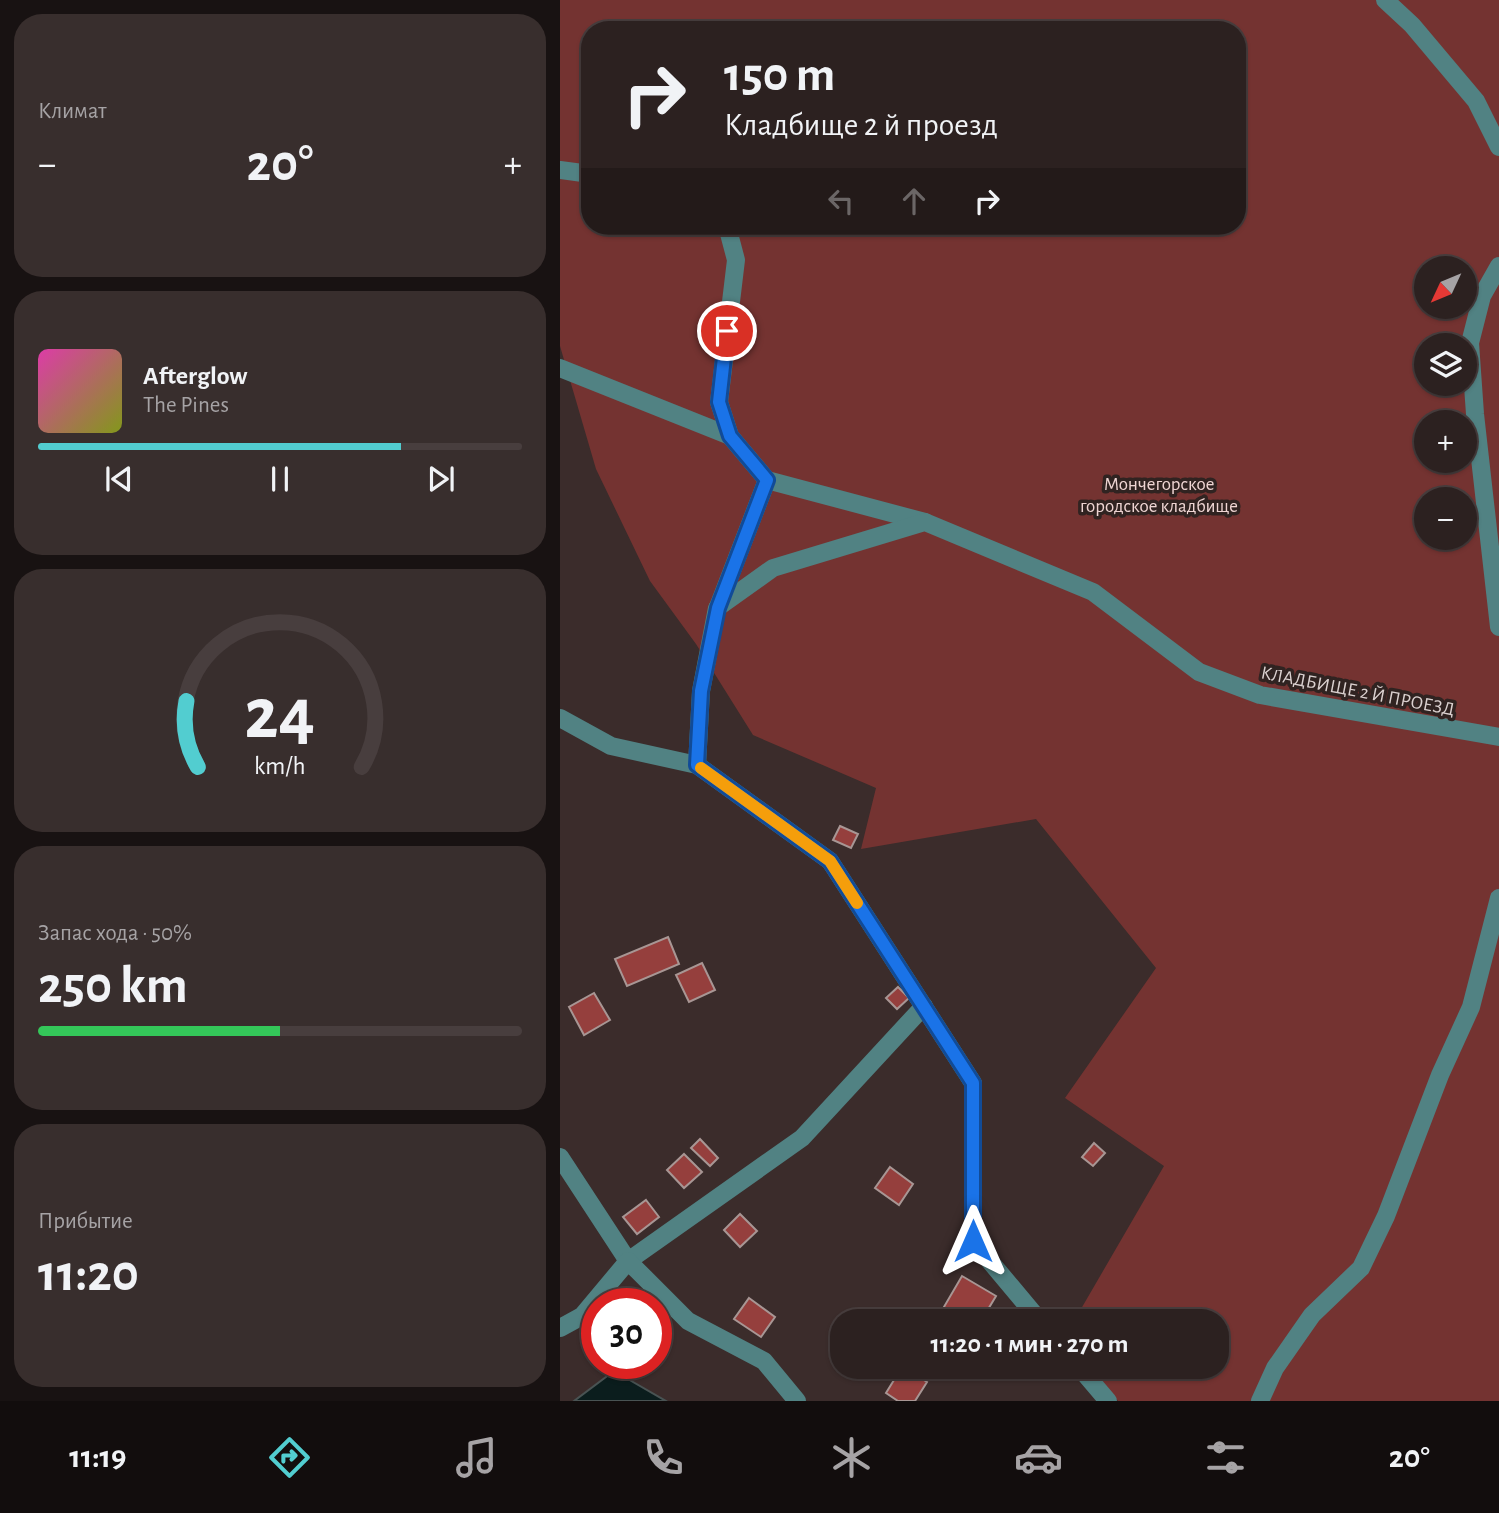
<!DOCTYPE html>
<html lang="ru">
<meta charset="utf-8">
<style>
:root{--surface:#2c2120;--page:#382e2d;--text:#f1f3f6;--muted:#a6a3a5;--line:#483e3e;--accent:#52cdd0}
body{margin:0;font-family:"Alegreya Sans",sans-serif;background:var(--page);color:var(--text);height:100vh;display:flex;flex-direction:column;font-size:26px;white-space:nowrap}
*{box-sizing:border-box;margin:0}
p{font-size:23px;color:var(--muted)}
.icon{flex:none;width:38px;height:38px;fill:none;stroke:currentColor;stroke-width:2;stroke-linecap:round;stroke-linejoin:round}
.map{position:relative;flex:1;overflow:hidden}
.sheet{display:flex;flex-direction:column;gap:14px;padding:14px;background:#181212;width:560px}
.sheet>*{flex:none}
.hud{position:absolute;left:21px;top:21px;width:665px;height:214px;border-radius:28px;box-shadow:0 2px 5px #0004,0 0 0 2px var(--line);background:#2c2120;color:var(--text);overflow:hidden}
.needle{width:46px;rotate:226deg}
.fabs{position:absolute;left:854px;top:256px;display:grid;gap:14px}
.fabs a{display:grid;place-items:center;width:63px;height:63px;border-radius:50%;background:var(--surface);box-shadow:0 2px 5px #0004,0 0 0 2px var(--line);font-size:35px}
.speed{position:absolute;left:21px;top:1288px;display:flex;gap:14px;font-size:35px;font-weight:700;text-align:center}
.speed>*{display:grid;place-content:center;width:91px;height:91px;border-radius:50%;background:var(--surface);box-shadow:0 2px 5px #0004,0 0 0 2px var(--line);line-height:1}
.speed .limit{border:10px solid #d22;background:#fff;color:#111}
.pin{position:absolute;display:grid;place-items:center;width:60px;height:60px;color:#fff;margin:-30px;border:4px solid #fff;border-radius:50%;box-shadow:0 2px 7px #0007}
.me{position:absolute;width:77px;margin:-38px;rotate:0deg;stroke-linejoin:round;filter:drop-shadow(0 0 5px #0008)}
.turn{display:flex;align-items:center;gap:24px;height:147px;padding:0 28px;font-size:32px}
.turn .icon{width:91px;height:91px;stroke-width:2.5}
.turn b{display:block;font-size:49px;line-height:60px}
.lanes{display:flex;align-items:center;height:66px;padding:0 28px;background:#0003;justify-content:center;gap:35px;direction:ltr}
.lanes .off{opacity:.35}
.big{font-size:52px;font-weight:600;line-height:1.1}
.sheet .widget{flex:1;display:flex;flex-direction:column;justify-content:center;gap:10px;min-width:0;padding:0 24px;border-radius:28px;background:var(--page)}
.sheet .dial{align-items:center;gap:0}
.dial svg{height:182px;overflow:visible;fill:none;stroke:var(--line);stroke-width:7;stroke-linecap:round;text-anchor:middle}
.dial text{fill:var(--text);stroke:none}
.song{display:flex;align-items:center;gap:21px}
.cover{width:84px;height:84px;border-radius:10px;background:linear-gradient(135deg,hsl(320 70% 55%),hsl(70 70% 35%))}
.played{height:7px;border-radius:4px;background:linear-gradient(90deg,var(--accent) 75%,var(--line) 75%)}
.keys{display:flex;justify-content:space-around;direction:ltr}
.heat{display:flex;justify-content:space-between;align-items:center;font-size:38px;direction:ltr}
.charge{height:10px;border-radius:5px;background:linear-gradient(90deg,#34c759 50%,var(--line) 0)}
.trip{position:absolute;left:270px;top:1309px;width:399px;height:70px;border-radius:28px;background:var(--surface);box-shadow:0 2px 5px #0004,0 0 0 2px var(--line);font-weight:600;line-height:70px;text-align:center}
.dock{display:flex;height:112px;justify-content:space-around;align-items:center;background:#120d0d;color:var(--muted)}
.dock .icon{width:49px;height:49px}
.dock .selected{color:var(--accent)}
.dock b{font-size:32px;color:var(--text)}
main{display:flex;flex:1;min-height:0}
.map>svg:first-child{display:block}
.green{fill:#743331;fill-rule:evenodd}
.water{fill:#0b1d1d;stroke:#495353;stroke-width:2}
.building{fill:#953f3d;stroke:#a89694;stroke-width:2}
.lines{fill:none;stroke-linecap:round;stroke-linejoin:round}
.minor{stroke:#518283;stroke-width:18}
.route-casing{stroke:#114b97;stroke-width:18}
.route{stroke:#1a73e8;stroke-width:12}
.slow{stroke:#f59e0b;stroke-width:12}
.labels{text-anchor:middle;stroke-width:7;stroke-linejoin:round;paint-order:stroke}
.park-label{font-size:19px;fill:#efd5d3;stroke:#302321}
.street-label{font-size:19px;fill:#dbd1d0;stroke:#302321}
</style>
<main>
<section class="sheet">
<div class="widget"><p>Климат</p>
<div class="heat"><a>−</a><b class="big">20°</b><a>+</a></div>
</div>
<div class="widget">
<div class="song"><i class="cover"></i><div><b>Afterglow</b><p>The Pines</p></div></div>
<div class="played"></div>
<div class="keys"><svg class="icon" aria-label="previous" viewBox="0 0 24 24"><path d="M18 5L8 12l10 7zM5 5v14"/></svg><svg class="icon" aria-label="pause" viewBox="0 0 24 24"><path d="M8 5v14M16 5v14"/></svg><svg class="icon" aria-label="next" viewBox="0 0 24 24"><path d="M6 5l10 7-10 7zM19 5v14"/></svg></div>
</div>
<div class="widget dial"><svg viewBox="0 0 100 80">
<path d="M14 69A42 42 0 1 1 86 69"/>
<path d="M14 69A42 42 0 0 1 9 40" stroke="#52cdd0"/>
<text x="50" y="56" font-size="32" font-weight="700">24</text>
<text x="50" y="72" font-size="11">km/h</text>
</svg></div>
<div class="widget"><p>Запас хода · 50%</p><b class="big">250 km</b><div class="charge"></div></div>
<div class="widget"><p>Прибытие</p><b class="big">11:20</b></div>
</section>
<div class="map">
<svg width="939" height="1401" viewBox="0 0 939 1401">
<rect width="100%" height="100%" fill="#3b2c2b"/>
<path class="green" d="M0,0H939V1401H558L528,1367H656V1321H514L604,1166L505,1098L596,968L476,819L301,849L316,788L193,735L136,644L90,581L36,469L0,346ZM30,30H677V226H30ZM866,268H905V306H866ZM866,345H905V383H866ZM866,422H905V460H866ZM866,499H905V537H866Z"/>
<polygon class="water" points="54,1371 106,1401 14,1401"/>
<g class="building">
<polygon points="280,826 298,834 291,848 273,840"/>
<polygon points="108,937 119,964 67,986 55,959"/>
<polygon points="142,963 155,990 129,1002 116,975"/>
<polygon points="338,987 349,998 337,1009 326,998"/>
<polygon points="34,993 50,1020 24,1035 9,1007"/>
<polygon points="140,1139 158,1158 150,1166 131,1148"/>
<polygon points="534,1143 545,1153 533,1166 522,1157"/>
<polygon points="124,1154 142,1172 124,1188 107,1170"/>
<polygon points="330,1167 353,1184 339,1205 315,1188"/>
<polygon points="86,1200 99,1217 77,1234 63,1217"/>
<polygon points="180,1214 197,1231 180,1247 164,1230"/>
<polygon points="402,1276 436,1296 421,1321 398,1321 381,1312"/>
<polygon points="189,1298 215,1317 201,1337 174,1319"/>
<polygon points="342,1367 367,1382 355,1401 338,1401 326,1393"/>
</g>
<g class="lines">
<g class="minor">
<polyline points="825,0 852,25 916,101 939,147"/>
<polyline points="0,170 30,174"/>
<polyline points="167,226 176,260 159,402 170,436 207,480 365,522"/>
<polyline points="939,266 922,296 910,343 915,414 939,627"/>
<polyline points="0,368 170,436"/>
<polyline points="158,607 207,480"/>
<polyline points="0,718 51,746 137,765 270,861 413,1083 413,1241 480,1321"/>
<polyline points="137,765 141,691 157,608 213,568 365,522 533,592 639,672 700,695 939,737"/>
<polyline points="0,1157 68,1261 242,1138 364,1006"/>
<polyline points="0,1328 22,1316 68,1261 128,1321 204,1361 237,1401"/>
<polyline points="519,1367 548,1401"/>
<polyline points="700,1401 715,1368 752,1315 801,1268 826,1216 880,1075 911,1007 939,898"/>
</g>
</g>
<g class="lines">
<g class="route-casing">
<polyline id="route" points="167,331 159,402 170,436 207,480 158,608 141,691 137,765 270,861 413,1083 413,1241"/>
</g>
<use href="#route" class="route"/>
<polyline class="slow" points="141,768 270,861 297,903"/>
</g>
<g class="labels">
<g class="park-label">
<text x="599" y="490">Мончегорское<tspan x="599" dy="22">городское кладбище</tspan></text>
</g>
<g class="street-label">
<text transform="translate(798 690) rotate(11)" y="7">КЛАДБИЩЕ 2 Й ПРОЕЗД</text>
</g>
</g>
</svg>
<div class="fabs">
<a><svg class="needle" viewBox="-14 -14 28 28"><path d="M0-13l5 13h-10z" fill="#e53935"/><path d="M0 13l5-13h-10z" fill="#a6a3a5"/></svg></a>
<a><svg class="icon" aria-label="layers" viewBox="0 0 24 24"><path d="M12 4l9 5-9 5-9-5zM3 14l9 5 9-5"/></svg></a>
<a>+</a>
<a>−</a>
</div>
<div class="speed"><div class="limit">30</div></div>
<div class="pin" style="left:167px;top:331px;background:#d93025"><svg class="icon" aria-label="arrive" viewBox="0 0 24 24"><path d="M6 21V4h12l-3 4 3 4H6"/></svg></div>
<svg class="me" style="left:413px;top:1241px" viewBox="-20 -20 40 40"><path d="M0-17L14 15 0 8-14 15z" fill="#1a73e8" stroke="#fff" stroke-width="4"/></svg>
<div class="trip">11:20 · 1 мин · 270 m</div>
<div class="hud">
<div class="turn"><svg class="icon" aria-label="right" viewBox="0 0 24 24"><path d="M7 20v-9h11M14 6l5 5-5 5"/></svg><div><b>150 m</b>Кладбище 2 й проезд</div></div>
<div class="lanes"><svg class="icon off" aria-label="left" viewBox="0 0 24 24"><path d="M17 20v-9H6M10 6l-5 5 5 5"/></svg><svg class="icon off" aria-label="ahead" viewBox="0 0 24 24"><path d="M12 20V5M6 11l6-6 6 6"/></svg><svg class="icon" aria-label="right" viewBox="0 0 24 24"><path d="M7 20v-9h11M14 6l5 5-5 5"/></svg></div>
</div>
</div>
</main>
<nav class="dock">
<b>11:19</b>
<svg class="icon selected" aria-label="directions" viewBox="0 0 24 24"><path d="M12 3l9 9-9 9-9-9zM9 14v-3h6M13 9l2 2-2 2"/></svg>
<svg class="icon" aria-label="music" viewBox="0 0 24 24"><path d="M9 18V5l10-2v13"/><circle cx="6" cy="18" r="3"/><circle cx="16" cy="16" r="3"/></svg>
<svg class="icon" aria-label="phone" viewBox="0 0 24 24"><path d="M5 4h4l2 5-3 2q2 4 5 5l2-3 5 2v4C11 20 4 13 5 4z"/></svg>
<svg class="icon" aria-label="climate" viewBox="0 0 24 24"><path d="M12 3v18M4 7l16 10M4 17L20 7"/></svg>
<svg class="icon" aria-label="car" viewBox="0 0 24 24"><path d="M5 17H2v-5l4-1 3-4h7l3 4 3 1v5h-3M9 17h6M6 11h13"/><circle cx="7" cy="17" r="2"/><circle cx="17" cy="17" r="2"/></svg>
<svg class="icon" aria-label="filters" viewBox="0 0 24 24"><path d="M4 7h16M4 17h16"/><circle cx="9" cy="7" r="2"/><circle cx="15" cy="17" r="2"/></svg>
<b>20°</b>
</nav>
